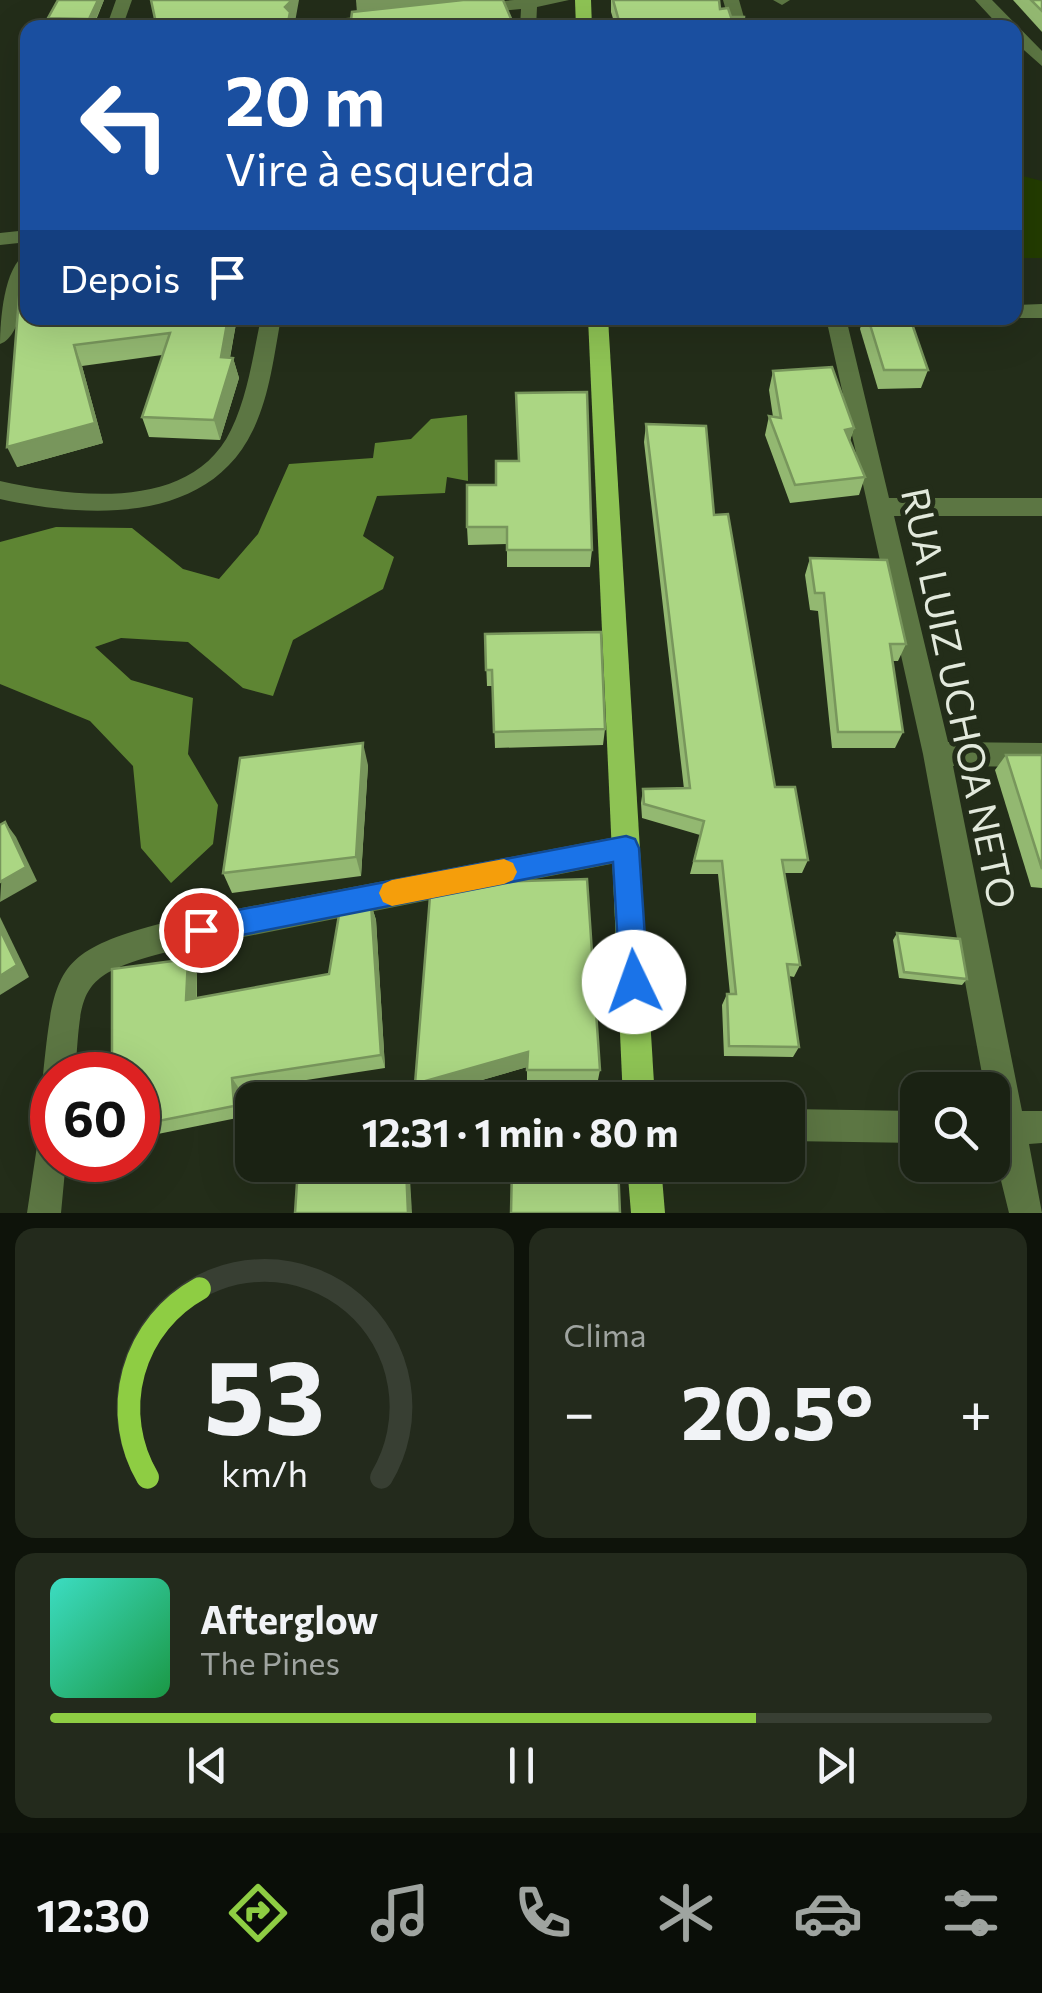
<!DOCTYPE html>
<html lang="pt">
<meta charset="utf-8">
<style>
:root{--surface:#1a2213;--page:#232a1c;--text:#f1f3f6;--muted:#9fa4a0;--line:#383f33;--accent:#8ecd43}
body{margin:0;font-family:Commissioner,sans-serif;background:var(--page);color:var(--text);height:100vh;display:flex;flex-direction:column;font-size:38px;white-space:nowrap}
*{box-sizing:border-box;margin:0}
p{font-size:32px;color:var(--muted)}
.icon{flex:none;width:55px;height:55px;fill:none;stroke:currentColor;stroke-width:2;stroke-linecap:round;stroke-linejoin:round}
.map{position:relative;height:1213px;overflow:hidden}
.sheet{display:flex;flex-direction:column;gap:15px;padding:15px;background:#0e130a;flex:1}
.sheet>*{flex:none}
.hud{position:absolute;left:20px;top:20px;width:1002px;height:305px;border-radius:20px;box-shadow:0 10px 40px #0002,0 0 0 2px var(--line);background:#1a4fa0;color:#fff;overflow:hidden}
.fabs{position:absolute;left:900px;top:1072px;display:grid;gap:20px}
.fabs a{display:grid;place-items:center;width:110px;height:110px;border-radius:20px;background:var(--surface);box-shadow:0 10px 40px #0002,0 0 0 2px var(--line);font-size:50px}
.speed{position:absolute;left:30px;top:1052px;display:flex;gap:20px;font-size:50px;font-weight:700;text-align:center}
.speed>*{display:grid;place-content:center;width:130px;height:130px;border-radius:50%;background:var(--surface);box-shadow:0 10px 40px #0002,0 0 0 2px var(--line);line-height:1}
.speed .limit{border:15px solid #d22;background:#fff;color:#111}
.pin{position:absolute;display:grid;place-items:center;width:85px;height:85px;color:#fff;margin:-42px;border:5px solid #fff;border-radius:50%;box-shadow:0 2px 10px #0007}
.me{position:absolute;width:110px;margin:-55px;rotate:357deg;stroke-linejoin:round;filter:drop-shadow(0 0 8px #0008)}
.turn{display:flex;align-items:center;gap:35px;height:210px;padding:0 40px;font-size:45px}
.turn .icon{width:130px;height:130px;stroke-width:2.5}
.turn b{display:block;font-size:70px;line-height:85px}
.then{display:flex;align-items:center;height:95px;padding:0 40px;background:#0003;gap:20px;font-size:38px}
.big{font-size:75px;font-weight:700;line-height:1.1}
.sheet .widget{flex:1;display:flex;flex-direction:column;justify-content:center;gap:15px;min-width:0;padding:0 35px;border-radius:20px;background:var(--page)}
.sheet .dial{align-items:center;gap:0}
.dial svg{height:260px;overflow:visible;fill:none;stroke:var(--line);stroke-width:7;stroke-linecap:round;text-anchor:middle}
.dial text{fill:var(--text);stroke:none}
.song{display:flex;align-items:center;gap:30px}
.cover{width:120px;height:120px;border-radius:15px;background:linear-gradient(135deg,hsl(170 70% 55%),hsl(140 70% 35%))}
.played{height:10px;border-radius:5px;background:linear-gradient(90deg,var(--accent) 75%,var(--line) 75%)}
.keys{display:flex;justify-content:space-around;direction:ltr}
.heat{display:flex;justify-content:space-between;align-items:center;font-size:55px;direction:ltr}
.sheet .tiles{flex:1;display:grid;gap:15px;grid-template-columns:1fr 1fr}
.widget:last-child{grid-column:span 2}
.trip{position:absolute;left:235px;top:1082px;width:570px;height:100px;border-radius:20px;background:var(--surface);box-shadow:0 10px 40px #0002,0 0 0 2px var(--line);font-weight:700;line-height:100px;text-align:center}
.tabs{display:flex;height:160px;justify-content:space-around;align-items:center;background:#0a0e08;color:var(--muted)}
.tabs .icon{width:70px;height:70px}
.tabs .on{color:var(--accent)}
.tabs b{font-size:45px;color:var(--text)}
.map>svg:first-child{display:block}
.green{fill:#233c00}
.water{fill:#5e8533}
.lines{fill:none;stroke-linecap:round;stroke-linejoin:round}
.minor{fill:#5c7643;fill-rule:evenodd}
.major{fill:#8ec354;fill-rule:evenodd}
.wall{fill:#93b871}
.shaded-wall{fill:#78965c}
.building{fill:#abd683;stroke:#78965c;stroke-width:2.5}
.route{fill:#1a73e8;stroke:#114b97;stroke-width:2.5}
.slow{fill:#f59e0b}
.labels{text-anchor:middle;stroke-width:10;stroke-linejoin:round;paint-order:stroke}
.street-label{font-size:38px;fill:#e2e9dc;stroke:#232d19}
</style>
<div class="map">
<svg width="1042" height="1213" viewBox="0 0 1042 1213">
<rect width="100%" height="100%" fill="#232d19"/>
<polygon class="green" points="1015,174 1042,181 1042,258 1015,258"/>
<polygon class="water" points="467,415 468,481 447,477 445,493 377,496 363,536 394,557 383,589 293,640 273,696 243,688 188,642 121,638 95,647 131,680 193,698 188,754 218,805 213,844 171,883 141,848 133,766 90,721 0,684 0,542 56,527 132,528 183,569 219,579 258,534 289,464 373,458 375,443 411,439 431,419"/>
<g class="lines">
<g class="minor">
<polygon points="116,0 132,0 122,28 106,28"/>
<polygon points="514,0 569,0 537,7 536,28 520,28 521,9 472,14 464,9 472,4"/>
<polygon points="723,0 739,0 747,28 731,28"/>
<polygon points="773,0 790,0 782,5"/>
<polygon points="975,0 992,0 1042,51 1042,66 1015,42 1015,28 1001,28"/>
<polygon points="382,14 388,16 388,22 292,28 300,23"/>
<polygon points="28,230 28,242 0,245 0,233"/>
<path d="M28,253C28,275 24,336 0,344C0,321 4,263 28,253Z"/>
<polygon points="1042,304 1042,318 1010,318 1015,318 1015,305"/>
<path d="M261,318H281C274,355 270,395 253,430C208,525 87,518 0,499V481C73,497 191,513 231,430C248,395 253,355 261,318Z"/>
<polygon points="826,318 846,318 889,498 1042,498 1042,516 894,516 948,742 1042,743 1042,767 953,766 1022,1111 1042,1111 1042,1143 1029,1144 1042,1213 1009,1213 992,1144 992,1090 985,1090 923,754"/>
<path d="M626,835L636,839L640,848L636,857L626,861L163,953C75,976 82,991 75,1075H52V1088L48,1086L43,1075C54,969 56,951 163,923Z"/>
<polygon points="788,1109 918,1111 918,1143 788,1141"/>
<polygon points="52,1121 52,1160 66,1160 61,1213 27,1213 40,1126"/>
</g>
<g class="major">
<polygon points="575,0 591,0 592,28 576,28"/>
<polygon points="588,318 608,318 655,1100 623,1100"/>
<polygon points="627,1165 661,1165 665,1213 631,1213"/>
</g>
</g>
<g class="wall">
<polygon points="104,0 93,28 51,27 48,18"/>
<polygon points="611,0 719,0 720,9 743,28 616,28 611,12"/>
<polygon points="1013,0 1042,0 1042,32"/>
<polygon points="28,272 237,318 230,358 233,358 239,378 220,440 149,437 142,417 162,355 82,366 103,443 17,467"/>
<polygon points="863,318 910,318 928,370 921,388 878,389 860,329"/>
<polygon points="773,371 854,428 850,441 865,477 859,495 790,503 765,435 769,416 773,417 769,390"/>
<polygon points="516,412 592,550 590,567 507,567 507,544 468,545 467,527 496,485 519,461"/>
<polygon points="646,424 714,515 775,787 808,860 802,873 784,873 800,965 794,977 789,976 799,1047 793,1057 724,1056 722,1005 727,994 730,994 718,874 690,874 700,835 642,818 641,803 643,789 684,789 644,442"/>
<polygon points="810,558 906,644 898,661 892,661 903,732 895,748 832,748 818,611 810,610 805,575"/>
<polygon points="485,634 605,729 603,745 495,748 493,686 487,686"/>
<polygon points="1006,755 1042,755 1042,888 1031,887 995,770"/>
<polygon points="368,765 361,876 232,893 223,873"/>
<polygon points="587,879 600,1070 597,1085 527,1085 527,1067 419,1098"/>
<polygon points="371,904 376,920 385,1068 240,1090 242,1117 138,1138 138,1075 188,959 197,974 197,998 329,974"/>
<polygon points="897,933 967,979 962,985 899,978 893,940"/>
</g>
<g class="shaded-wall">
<polygon points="98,0 104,0 92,28 89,19"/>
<polygon points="292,0 299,0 295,22 292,24 292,28 287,28 285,7"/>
<polygon points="356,0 481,0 357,13"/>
<polygon points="228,318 237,318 226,378 221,357"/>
<polygon points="74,345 82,366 103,443 17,467 7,447"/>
<polygon points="233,358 239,378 220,440 214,420"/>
<polygon points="854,428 848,446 845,430"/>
<polygon points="363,743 368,765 361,876 356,857"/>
<polygon points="5,822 16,837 37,881 0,902"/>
<polygon points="371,904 376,920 385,1068 381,1055"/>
<polygon points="0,917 29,977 0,995"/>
<polygon points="188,959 197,974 196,1014 186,1000"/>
<polygon points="528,1052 527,1067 419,1098 415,1084"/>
<polygon points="232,1078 240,1090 242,1117 234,1106"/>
<polygon points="406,1167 410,1178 412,1213 408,1213"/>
</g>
<g class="building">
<polygon points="58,0 98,0 89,19 48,18"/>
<polygon points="151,0 292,0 285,7 290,12 287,28 157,28"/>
<polygon points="463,0 503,0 515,28 350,28 352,12"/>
<polygon points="613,0 719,0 720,9 728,8 731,17 744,17 743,28 621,28"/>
<polygon points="1031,0 1042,0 1042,11"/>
<polygon points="28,272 28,318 228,318 221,357 233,358 214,420 142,417 170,333 74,345 95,423 7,447 21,273"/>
<polygon points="868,318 910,318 928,370 884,370"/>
<polygon points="832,367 854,428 845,430 865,477 795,485 769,416 781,418 773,371"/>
<polygon points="587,392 592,550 507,550 507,527 467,527 467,485 496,485 496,461 519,461 516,393"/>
<polygon points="646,424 706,426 714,515 728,514 775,787 795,787 808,860 782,860 800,965 787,964 799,1047 729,1046 727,994 736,994 722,861 694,861 704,821 644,804 643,789 690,788"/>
<polygon points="810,558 887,560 906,644 890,644 903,732 838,732 824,593 815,593"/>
<polygon points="601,632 605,729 494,732 492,670 486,670 485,634"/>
<polygon points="363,743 356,857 223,873 240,758"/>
<polygon points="1006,755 1042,755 1042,869"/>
<polygon points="5,822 26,867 0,882 0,825"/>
<polygon points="587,879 600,1070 527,1070 528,1052 415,1084 431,884"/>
<polygon points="371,904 381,1055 232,1078 234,1106 138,1125 138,1075 112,1075 112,969 188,959 186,1000 329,974 340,909"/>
<polygon points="0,930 17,965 0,976"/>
<polygon points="897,933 960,939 967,979 904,972"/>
<polygon points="536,1165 618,1165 620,1213 511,1213 512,1167"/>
<polygon points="406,1167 408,1213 295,1213 298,1168"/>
</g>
<polygon class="route" points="626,836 635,839 639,848 648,982 644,992 634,996 624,992 620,982 613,862 201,943 192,940 188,930 192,921 201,917"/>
<polygon class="slow" points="504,859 513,863 517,872 513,880 504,884 392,906 383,902 379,893 383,884 392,880"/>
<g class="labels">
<g class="street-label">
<text transform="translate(958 698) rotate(78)" y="13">RUA LUIZ UCHOA NETO</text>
</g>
</g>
</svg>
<div class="fabs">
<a><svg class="icon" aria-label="search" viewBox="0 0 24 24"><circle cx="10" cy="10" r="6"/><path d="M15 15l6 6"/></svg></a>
</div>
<div class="speed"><div class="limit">60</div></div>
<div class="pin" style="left:201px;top:930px;background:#d93025"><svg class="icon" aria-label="arrive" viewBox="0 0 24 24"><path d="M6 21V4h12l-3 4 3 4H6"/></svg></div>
<svg class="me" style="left:634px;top:982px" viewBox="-20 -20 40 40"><circle r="19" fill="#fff"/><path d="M0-13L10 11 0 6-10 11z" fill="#1a73e8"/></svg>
<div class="trip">12:31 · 1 min · 80 m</div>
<div class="hud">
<div class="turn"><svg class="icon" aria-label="left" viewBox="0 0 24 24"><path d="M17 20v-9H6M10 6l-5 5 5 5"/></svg><div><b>20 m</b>Vire à esquerda</div></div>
<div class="then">Depois<svg class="icon" aria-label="arrive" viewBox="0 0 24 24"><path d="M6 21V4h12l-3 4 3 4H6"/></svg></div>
</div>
</div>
<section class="sheet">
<div class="tiles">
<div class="widget dial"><svg viewBox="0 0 100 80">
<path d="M14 69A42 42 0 1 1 86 69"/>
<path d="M14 69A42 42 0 0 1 30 11" stroke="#8ecd43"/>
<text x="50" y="56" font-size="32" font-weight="700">53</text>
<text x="50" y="72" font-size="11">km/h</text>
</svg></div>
<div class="widget"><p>Clima</p>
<div class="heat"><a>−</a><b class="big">20.5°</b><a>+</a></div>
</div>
<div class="widget">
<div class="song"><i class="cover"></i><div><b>Afterglow</b><p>The Pines</p></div></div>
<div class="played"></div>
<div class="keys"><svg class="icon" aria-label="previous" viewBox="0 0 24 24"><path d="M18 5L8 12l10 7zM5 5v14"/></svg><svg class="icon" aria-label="pause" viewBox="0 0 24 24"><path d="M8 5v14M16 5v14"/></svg><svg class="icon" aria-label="next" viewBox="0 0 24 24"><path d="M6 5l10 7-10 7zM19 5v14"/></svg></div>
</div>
</div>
</section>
<nav class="tabs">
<b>12:30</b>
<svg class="icon on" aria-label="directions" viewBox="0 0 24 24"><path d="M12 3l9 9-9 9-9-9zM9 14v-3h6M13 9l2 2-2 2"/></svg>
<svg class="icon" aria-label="music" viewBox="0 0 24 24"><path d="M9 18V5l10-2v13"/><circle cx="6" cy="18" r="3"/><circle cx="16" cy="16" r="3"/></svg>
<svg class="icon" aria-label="phone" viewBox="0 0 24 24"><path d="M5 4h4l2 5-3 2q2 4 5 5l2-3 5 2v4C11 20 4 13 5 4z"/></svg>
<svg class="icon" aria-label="climate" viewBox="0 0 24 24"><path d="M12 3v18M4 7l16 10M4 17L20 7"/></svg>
<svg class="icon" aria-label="car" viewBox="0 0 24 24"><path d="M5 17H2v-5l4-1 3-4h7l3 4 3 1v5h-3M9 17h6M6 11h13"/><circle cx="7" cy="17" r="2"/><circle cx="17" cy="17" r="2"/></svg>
<svg class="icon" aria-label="filters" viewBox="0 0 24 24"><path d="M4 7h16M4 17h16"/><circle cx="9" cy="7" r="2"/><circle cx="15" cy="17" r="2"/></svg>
</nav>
